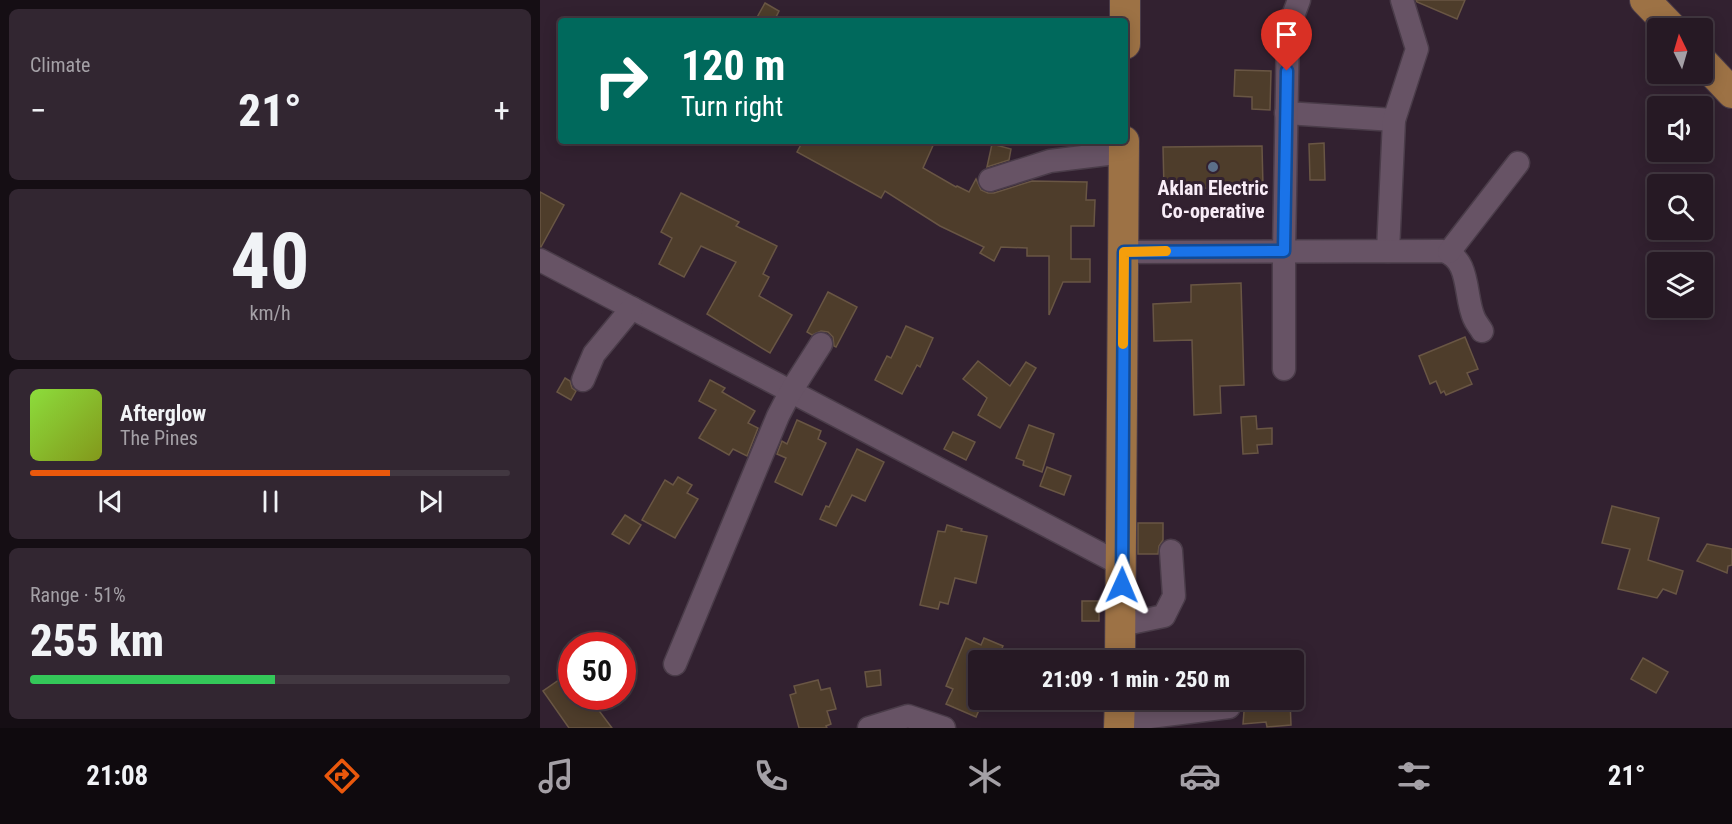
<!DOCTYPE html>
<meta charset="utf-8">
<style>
:root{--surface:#261924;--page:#322631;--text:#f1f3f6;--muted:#a4a0a6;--line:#423841;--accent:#ea580c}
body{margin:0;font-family:"Roboto Condensed",sans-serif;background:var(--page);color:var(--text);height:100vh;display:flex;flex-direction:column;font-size:22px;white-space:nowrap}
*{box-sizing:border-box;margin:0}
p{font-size:20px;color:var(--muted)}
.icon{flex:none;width:33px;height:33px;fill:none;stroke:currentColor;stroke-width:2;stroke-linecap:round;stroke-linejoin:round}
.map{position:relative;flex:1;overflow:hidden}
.details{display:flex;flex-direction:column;gap:9px;padding:9px;background:#150e14;width:540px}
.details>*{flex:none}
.guide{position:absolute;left:18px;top:18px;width:570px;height:126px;border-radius:6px;box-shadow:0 3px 15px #0003,0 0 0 2px var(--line);background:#00695c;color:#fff;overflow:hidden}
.needle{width:39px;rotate:355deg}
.controls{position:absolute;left:1107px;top:18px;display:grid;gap:12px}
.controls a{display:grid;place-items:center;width:66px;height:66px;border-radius:6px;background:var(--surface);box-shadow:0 3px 15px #0003,0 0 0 2px var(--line);font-size:30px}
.speed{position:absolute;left:18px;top:632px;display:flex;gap:12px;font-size:30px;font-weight:700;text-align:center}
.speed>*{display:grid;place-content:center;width:78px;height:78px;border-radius:50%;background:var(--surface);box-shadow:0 3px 15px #0003,0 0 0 2px var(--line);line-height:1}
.speed .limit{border:9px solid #d22;background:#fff;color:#111}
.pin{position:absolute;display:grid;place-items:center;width:51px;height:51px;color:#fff;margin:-62px -26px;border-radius:50% 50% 50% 0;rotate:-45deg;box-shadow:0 0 6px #0007}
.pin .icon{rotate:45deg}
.me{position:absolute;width:66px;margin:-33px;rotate:1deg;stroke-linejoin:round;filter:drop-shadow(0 0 4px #0008)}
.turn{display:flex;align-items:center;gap:21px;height:126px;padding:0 24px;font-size:27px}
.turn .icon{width:78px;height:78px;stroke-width:2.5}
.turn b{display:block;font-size:42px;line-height:51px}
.big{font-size:45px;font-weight:800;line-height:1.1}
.details .tile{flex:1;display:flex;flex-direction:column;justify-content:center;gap:9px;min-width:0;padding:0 21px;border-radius:9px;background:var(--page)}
.details .dial{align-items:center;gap:0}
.dial b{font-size:78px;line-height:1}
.song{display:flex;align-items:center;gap:18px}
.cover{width:72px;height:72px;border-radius:9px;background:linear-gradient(135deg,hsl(90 70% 55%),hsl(70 70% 35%))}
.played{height:6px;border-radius:3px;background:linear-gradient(90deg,var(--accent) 75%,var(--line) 75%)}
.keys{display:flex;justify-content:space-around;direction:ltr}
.heat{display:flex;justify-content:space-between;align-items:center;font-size:33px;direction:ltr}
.charge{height:9px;border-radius:4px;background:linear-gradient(90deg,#34c759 51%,var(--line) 0)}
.trip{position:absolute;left:428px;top:650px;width:336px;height:60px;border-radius:6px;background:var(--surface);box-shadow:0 3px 15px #0003,0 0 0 2px var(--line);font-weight:800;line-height:60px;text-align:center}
.tabs{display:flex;height:96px;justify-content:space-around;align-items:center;background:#0f0a0e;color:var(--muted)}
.tabs .icon{width:42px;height:42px}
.tabs .current{color:var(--accent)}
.tabs b{font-size:27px;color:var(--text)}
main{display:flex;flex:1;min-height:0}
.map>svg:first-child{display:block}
.building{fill:#4e3d2b;stroke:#695644;stroke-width:1.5}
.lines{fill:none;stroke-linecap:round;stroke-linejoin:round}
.minor-casing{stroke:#4a3c49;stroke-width:25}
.major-casing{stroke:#4a3c49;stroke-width:32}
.minor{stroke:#675365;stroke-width:22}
.major{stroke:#9d7245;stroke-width:30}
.route-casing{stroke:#114b97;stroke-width:15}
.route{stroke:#1a73e8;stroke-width:10}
.slow{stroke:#f59e0b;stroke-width:10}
.service-dot{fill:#5c6f8a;stroke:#322130;stroke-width:2}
.labels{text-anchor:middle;stroke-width:6;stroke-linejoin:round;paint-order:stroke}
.poi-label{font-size:20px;font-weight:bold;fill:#f8ecf7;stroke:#322130}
</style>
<main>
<section class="details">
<div class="tile"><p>Climate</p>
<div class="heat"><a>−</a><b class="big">21°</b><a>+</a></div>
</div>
<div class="tile dial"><b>40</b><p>km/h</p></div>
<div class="tile">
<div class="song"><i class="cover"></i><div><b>Afterglow</b><p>The Pines</p></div></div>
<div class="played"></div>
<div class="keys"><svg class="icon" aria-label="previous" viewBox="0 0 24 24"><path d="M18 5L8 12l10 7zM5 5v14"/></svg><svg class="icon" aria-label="pause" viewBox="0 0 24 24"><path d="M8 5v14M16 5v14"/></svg><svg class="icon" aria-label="next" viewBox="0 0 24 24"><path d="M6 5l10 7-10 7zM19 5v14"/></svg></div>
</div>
<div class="tile"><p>Range · 51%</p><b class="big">255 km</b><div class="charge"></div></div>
</section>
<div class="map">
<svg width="1192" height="728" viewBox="0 0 1192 728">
<rect width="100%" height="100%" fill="#322130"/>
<g class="building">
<polygon points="876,0 925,0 917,19 877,2"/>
<polygon points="225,3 239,11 234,21 215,21"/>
<polygon points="695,70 731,71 730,110 712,109 712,97 694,96"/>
<polygon points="263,141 395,141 383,168 416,187 417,186 429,192 436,179 441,190 448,193 454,193 492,181 547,182 546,200 555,200 554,226 531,226 531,259 550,259 550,282 523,282 509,315 509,256 487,256 487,248 461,247 454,261 440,253 444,247 400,226 345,191 341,198 257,152"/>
<polygon points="784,143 785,180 770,180 769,144"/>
<polygon points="452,144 471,149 469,160 447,167"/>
<polygon points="722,146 723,187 624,189 623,147"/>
<polygon points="0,192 24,205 1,247 0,247"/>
<polygon points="141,193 199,222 196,226 237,246 223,274 229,277 219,296 252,315 230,353 167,314 196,262 161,246 144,277 119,264 132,238 121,232"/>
<polygon points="701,283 704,385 680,386 681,413 654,415 652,340 614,341 613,304 651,302 651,285"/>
<polygon points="288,292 317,307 296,347 294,346 293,337 288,332 281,331 272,335 267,332"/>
<polygon points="366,326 393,338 380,367 377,365 362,394 335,380 347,356 351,358"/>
<polygon points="925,337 938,369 927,373 932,384 906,395 904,391 901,393 896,381 890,384 879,356"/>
<polygon points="438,361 470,386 486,362 496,368 460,428 438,415 447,398 423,379"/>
<polygon points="25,378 30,381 32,388 36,391 31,400 17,392"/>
<polygon points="170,380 185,388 182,392 215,411 208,423 218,428 207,456 193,449 189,455 159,438 176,410 159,401"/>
<polygon points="716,416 717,429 732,428 732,444 717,445 718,453 703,454 701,417"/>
<polygon points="257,420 281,431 278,439 286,443 262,495 235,482 246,458 237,454 242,441 247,444"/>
<polygon points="489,425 514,434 502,472 483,465 484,461 476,458"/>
<polygon points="413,432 435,442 426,460 404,449"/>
<polygon points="317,449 344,462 325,501 312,495 296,526 280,519 286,506 289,507"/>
<polygon points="507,467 531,476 524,495 500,486"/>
<polygon points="138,477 152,485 147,493 158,499 135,538 102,520 125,480 133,485"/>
<polygon points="1072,506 1119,518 1108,560 1143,571 1136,594 1123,589 1117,598 1078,589 1090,549 1062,543"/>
<polygon points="85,515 101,525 89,544 72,534"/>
<polygon points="598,523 623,523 623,540 619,546 618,554 598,554"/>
<polygon points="407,525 422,529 421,531 447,536 436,583 415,578 408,604 400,602 398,609 380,605 398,531 405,532"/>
<polygon points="1167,544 1192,549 1192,565 1188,566 1187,573 1157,561"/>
<rect x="542" y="601" width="17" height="20"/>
<polygon points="426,638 441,645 444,638 463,646 460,653 476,660 438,660 438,699 443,701 436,717 406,704 413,689 406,686"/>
<polygon points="1103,658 1128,672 1116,693 1091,679"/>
<polygon points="340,670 341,685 327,687 325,672"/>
<polygon points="32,671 32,696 48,696 72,728 29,728 3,691"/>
<polygon points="278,680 281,690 290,688 296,709 287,711 291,724 286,726 287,728 259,728 250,695 256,693 254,686"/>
<polygon points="705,699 750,699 751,725 727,727 726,722 703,724"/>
</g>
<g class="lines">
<g class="minor-casing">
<g id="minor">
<polyline points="746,113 854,120"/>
<polyline points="450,180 510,161 584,152"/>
<polyline points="848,251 854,120 877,49 862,0"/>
<path d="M584,252L903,251C931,259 924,296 934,318C936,323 940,327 942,331"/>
<polyline points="909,252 978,163"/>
<polyline points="0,260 582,565"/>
<polyline points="744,369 744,251 748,29 759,0"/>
<polyline points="43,380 54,354 92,308"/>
<polyline points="581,625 624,616 634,596 631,551"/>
<polyline points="135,664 238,416 251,391 281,344"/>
<polyline points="579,721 689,707"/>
<polyline points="329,728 368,716 404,728"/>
</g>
</g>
<g class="major-casing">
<g id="major">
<polyline points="1105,0 1132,28"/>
<polyline points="585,44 585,0"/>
<polyline points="1162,61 1192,93"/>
<polyline points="580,660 584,141"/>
<polyline points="579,728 580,699"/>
</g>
</g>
<use href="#minor" class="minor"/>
<use href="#major" class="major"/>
</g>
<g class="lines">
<g class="route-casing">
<polyline id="route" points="582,585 584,252 744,251 747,71"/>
</g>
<use href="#route" class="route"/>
<polyline class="slow" points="583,344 584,252 626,251"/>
</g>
<circle class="service-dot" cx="673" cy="167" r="6"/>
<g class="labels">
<g class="poi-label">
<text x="673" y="195">Aklan Electric<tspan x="673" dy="23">Co-operative</tspan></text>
</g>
</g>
</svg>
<div class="controls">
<a><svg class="needle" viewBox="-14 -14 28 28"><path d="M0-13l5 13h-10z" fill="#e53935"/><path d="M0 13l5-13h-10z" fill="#a4a0a6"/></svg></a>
<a><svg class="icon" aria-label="sound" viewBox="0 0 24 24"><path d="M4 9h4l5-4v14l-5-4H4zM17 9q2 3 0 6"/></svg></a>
<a><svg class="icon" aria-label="search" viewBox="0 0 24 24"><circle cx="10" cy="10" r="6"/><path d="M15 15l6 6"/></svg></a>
<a><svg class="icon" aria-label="layers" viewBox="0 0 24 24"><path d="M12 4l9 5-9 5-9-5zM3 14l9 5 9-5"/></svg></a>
</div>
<div class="speed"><div class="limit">50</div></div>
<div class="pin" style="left:747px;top:71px;background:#d93025"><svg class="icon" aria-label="arrive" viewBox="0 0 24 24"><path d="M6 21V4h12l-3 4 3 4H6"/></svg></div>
<svg class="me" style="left:582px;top:585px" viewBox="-20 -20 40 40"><path d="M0-17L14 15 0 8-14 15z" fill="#1a73e8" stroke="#fff" stroke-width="4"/></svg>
<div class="trip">21:09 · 1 min · 250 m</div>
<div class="guide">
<div class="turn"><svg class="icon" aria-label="right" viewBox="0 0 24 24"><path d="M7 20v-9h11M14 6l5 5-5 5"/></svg><div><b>120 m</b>Turn right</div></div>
</div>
</div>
</main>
<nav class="tabs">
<b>21:08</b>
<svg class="icon current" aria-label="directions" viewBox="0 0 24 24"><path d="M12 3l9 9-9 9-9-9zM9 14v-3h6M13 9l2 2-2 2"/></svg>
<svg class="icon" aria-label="music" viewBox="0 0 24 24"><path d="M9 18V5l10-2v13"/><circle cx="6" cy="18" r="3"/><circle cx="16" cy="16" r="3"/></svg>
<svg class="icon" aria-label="phone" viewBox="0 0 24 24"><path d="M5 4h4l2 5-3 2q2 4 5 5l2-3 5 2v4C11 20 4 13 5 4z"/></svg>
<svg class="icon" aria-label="climate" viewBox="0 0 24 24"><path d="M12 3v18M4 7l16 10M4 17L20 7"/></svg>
<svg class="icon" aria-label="car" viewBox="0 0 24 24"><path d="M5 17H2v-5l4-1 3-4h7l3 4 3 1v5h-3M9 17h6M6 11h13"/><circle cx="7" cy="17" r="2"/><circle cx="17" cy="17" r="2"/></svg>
<svg class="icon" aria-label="filters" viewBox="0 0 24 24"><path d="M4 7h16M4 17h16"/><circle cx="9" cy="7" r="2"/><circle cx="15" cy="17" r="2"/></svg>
<b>21°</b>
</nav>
